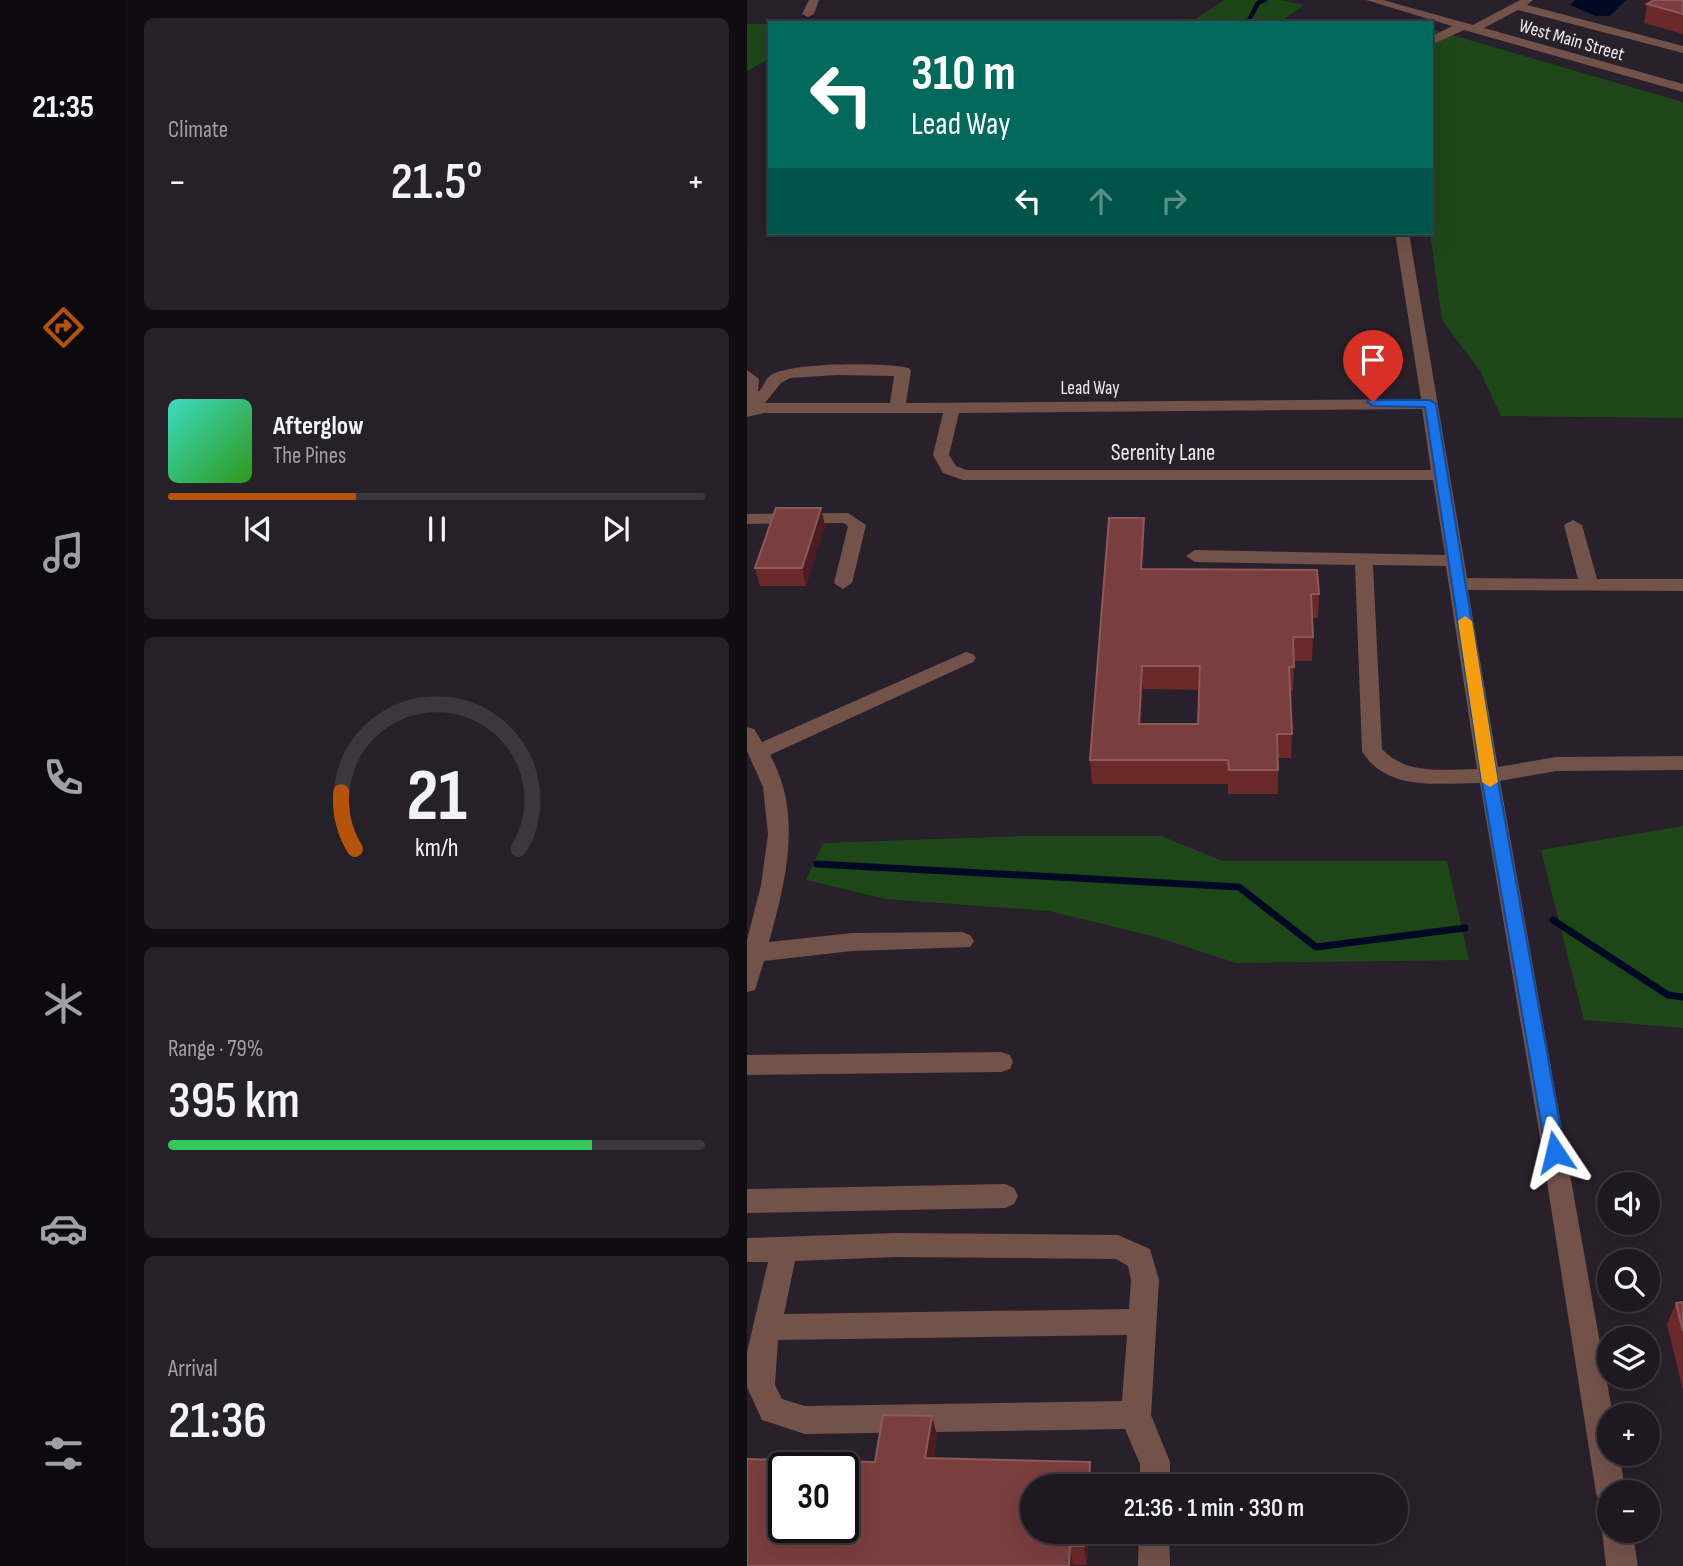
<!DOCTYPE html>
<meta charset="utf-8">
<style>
:root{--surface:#1e1820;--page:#262129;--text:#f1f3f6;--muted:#a1a0a5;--line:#3c373e;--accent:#b45309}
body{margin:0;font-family:"Sofia Sans Condensed",sans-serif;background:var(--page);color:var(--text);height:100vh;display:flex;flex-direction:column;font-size:26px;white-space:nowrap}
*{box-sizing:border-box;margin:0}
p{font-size:23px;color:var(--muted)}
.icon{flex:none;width:38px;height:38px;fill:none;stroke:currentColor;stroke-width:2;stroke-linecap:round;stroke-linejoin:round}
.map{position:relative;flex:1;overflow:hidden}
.details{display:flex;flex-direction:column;gap:18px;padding:18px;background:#100d12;width:621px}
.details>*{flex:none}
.banner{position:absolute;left:21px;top:21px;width:665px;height:214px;border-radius:0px;box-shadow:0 7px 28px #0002,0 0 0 2px var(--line);background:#00695c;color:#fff;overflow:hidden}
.tools{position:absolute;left:850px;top:1172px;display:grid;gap:14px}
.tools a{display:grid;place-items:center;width:63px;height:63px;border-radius:50%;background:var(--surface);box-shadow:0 7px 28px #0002,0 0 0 2px var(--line);font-size:35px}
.speed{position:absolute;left:21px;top:1452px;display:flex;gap:14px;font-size:35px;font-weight:700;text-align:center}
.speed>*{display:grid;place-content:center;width:91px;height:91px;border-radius:50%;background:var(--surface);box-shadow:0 7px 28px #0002,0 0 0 2px var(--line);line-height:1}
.speed .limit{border:4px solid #111;border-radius:10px;background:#fff;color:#111}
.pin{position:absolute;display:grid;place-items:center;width:60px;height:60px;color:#fff;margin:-72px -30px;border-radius:50% 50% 50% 0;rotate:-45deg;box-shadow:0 0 7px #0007}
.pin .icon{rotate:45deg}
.me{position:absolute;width:77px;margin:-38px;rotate:350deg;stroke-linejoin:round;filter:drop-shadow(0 0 5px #0008)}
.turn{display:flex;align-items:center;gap:24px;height:147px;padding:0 28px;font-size:32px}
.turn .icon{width:91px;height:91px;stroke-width:2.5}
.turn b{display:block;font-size:49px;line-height:60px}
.lanes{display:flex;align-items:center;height:66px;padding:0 28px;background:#0003;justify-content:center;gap:35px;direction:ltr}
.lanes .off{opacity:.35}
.big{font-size:52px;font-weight:600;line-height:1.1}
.details .card{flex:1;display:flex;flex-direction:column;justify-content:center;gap:10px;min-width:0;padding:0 24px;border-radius:10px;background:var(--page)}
.details .dial{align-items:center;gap:0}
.dial svg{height:182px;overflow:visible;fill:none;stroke:var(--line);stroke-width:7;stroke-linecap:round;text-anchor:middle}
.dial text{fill:var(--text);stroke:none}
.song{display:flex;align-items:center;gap:21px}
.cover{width:84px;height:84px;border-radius:10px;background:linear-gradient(135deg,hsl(170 70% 55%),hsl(110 70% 35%))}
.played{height:7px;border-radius:4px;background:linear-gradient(90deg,var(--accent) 35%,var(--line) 35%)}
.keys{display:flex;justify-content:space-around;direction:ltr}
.heat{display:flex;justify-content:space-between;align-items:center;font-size:38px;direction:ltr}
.charge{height:10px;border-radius:5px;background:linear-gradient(90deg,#34c759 79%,var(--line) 0)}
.trip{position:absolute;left:273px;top:1474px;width:388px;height:70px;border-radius:35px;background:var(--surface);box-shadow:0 7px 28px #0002,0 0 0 2px var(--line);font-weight:600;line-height:70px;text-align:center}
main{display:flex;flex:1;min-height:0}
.tabs{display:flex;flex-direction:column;width:126px;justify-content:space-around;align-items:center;background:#0c0a0d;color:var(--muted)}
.tabs .icon{width:49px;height:49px}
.tabs .selected{color:var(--accent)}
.tabs b{font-size:32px;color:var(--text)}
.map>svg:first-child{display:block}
.green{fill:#1e4718}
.water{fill:#000924}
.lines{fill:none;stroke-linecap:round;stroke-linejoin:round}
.stream-far1{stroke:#000924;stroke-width:4.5}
.stream{stroke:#000924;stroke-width:7}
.minor{fill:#73524a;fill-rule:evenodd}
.wall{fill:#6c2929;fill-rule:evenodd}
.shaded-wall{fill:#4b1d21}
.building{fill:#7a3e3f;stroke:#8c595a;stroke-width:2;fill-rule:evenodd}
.route{fill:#1a73e8;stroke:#114b97;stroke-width:2}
.slow{fill:#f59e0b}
.labels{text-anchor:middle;stroke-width:7;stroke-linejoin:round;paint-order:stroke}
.far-street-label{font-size:19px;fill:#eee9f1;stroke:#28202b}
.street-label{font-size:23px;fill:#eee9f1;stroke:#28202b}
</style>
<main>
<nav class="tabs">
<b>21:35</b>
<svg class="icon selected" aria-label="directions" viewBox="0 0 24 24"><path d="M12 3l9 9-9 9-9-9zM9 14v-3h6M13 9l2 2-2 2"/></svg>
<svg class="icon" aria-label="music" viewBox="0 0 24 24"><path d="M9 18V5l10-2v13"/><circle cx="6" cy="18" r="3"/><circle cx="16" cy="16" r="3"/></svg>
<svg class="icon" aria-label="phone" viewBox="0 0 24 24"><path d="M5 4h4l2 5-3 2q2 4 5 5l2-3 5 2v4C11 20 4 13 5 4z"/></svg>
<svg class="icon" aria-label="climate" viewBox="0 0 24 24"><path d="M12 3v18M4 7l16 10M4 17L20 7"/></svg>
<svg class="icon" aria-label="car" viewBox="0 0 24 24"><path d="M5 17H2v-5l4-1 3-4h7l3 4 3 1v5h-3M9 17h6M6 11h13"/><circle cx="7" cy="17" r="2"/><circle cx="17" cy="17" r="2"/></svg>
<svg class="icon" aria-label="filters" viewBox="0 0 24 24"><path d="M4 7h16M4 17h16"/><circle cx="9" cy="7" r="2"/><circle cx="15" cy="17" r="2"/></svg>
</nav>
<section class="details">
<div class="card"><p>Climate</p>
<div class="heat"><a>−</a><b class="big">21.5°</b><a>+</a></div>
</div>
<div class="card">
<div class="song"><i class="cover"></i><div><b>Afterglow</b><p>The Pines</p></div></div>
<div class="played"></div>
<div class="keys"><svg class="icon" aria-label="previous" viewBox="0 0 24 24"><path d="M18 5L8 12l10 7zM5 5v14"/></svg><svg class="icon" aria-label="pause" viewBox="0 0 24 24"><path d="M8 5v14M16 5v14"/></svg><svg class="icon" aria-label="next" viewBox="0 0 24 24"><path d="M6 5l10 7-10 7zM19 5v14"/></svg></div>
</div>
<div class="card dial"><svg viewBox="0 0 100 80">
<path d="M14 69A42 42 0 1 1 86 69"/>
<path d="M14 69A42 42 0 0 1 8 44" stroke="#b45309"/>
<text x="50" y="56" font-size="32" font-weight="700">21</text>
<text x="50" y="72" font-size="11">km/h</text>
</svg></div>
<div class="card"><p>Range · 79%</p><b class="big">395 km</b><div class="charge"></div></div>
<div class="card"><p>Arrival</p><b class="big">21:36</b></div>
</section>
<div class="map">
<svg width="936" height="1566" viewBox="0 0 936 1566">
<rect width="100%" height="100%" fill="#28202b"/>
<g class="green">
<polygon points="478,0 533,0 557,5 532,23 442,23"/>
<polygon points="0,24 23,24 23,58 0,71"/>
<polygon points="684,29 936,102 936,418 754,416 733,371 695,320 683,233"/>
<polygon points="936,826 936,1028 837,1020 794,850"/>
<polygon points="279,836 414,836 476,861 700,861 722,960 489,963 409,937 302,911 139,899 59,880 76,843"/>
</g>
<polygon class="water" points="828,0 879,0 863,16 849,16 823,5"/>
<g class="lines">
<polyline class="stream-far1" points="497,23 501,22 511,3 518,0"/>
<g class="stream">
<polyline points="70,864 492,887 569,947 718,928"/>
<polyline points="806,920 921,995 936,997"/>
</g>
<g class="minor">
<polygon points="62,0 72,0 67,14 61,17 55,14"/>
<polygon points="619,0 636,0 726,25 773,0 786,0 780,5 936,46 936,53 771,10 737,28 936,84 936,92 717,30 684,45 684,37 705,26"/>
<path d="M648,233H662L720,578L831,579L817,525L826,520L835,525L850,579H936V591L721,590L751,767L809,757L936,756V770L809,771L753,781L866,1416H863V1454H872L879,1493H863V1508L853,1504L849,1493L791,1125L733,783C692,783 639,792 615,751L608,565L448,562L439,556L448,550L698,555L686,480H216L196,473L186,455L196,413H17L0,417V370L12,379L11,392C17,387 18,379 24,375C42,362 139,362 162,368L164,371L159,403L674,399ZM90,375L147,376L143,403H18L34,383L43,378ZM675,409L684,470H219L209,466L202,455L212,413ZM626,565L699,566L730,769C697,769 660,776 635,749Z"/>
<polygon points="101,513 119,525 105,583 96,589 87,583 101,526 97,523 0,524 0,514"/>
<path d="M219,652L226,654L229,658L226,662L23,755C56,814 39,880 22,942L105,933L215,932L223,935L227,941L223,947L105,951L17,961L8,990L0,992V940L14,885L21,834L16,787L0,751V727L7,729L15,742Z"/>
<polygon points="254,1052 263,1055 266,1062 263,1069 254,1072 0,1075 0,1055"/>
<polygon points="258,1184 267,1188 271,1196 267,1204 258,1208 0,1213 0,1189"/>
<path d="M149,1233L371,1235L403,1249L412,1280L404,1415L423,1462V1486H393V1464L378,1429L58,1434L15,1420L0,1387V1352L21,1262H0V1238ZM149,1257L369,1259L381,1266L384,1280L382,1309L37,1314L48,1261ZM380,1335L375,1401L58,1406L35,1399L28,1385L31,1340Z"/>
<polygon points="863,1519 863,1531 885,1531 891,1566 859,1566 855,1531"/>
<polygon points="392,1531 422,1531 423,1566 391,1566"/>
</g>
</g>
<g class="wall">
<polygon points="936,0 936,34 897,23 900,4"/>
<polygon points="74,508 78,526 59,586 13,586 8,568"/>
<path d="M397,542L396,569L572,594L571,618H565L566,637L565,661H547L546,691H543L545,734L544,758H531V794H481V784H345L343,760ZM396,689L452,690L451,724H394Z"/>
<polygon points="936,1302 936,1390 920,1324 929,1303"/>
<polygon points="185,1416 190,1436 187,1459 346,1482 346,1486 285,1486 285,1531 342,1531 340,1565 326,1565 128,1462"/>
</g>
<g class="shaded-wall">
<polygon points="74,508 78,526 59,586 55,568"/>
<polygon points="397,518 397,542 395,593 394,569"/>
<polygon points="395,666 396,689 393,748 392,724"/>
<polygon points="185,1416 190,1436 184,1478 178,1458"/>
<polygon points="343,1462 346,1482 346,1486 342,1486"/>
<polygon points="338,1531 342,1531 340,1565 337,1546"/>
<polygon points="323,1546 326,1565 326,1566 322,1566"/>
</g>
<g class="building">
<polygon points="907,0 936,0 936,14 900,4"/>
<polygon points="29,508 74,508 55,568 8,568"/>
<path d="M362,518H397L394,569L570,570L572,594H564L566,637H546L547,667H542L545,734H530L531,770H482L481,760H343ZM395,666H453L451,724H392Z"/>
<polygon points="936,1302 936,1331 929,1303"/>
<path d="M136,1415L185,1416L178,1458L343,1462L342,1486H285V1531H338L337,1546H323L322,1566H0V1459L128,1462ZM37,1468H96V1528H37Z"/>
</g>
<polygon class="route" points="622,400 683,400 689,404 750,776 818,1152 815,1157 808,1160 801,1157 799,1152 734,776 678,407 626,406 620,402"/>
<polygon class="slow" points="718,616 725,621 751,782 743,787 735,782 711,621"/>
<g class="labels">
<g class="far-street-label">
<text transform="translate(825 39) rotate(16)" y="7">West Main Street</text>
<text x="343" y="394">Lead Way</text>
</g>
<g class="street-label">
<text x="416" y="460">Serenity Lane</text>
</g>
</g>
</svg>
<div class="tools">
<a><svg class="icon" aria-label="sound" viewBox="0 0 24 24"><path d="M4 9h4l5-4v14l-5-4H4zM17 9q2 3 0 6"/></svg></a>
<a><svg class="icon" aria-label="search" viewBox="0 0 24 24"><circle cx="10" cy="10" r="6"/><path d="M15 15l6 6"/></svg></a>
<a><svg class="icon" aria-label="layers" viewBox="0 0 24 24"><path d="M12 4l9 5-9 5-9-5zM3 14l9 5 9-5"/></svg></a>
<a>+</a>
<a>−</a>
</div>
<div class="speed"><div class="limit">30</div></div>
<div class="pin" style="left:626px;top:402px;background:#d93025"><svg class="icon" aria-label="arrive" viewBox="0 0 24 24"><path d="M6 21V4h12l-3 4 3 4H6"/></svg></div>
<svg class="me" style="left:808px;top:1152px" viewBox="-20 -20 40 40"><path d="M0-17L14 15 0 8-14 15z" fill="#1a73e8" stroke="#fff" stroke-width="4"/></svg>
<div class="trip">21:36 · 1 min · 330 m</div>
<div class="banner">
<div class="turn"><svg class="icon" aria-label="left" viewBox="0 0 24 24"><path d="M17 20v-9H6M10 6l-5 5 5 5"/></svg><div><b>310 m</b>Lead Way</div></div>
<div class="lanes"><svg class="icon" aria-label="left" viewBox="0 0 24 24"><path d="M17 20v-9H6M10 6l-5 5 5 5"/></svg><svg class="icon off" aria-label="ahead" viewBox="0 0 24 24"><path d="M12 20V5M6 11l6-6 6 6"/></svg><svg class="icon off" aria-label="right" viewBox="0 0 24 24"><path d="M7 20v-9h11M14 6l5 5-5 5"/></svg></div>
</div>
</div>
</main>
